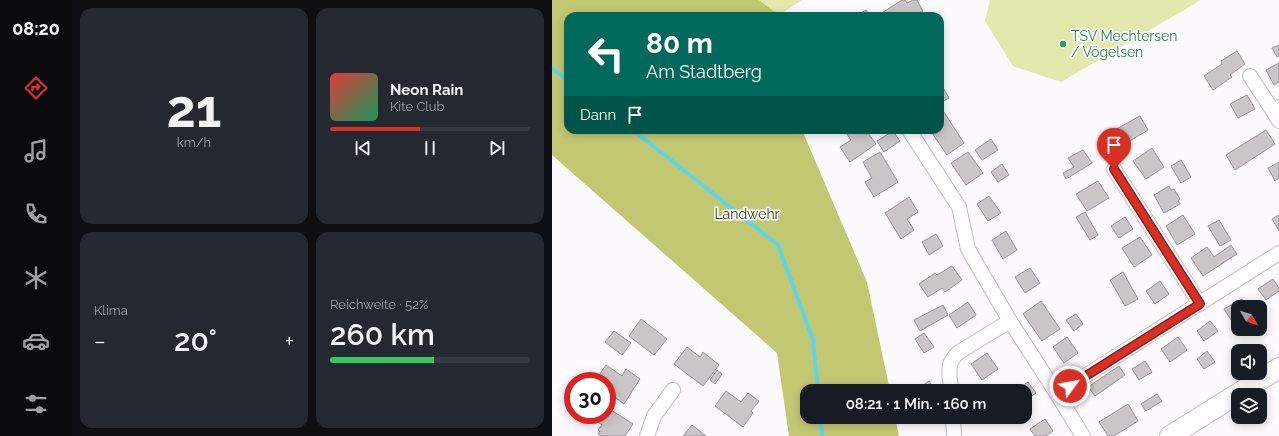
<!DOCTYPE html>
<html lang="de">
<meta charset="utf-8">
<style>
:root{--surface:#171b24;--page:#242831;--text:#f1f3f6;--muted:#9ea1a6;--line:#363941;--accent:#d93025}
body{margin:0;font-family:Raleway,sans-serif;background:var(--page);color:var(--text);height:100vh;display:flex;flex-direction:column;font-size:15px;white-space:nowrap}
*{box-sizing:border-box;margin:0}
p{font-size:13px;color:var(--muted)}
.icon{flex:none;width:22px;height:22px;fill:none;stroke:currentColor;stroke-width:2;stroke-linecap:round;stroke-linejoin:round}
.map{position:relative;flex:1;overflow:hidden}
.side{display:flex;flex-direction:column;gap:8px;padding:8px;background:#0d0f14;width:480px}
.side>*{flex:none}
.banner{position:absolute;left:12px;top:12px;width:380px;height:122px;border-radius:12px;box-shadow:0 2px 10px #0003;background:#00695c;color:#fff;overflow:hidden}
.needle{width:26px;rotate:129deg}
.buttons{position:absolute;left:679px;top:300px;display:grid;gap:8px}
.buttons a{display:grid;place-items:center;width:36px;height:36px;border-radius:8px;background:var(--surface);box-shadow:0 2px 10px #0003;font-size:20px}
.speed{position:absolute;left:12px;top:372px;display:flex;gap:8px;font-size:20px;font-weight:700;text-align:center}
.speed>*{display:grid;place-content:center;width:52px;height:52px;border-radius:50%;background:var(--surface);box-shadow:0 2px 10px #0003;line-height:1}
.speed .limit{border:6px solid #d22;background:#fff;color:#111}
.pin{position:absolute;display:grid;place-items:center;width:34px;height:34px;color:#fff;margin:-41px -17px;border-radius:50% 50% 50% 0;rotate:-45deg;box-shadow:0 0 4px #0007}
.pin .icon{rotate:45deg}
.me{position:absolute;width:44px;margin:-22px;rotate:58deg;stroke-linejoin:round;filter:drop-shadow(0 0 3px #0008)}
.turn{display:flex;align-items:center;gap:14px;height:84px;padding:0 16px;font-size:18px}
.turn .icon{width:52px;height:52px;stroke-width:2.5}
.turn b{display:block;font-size:28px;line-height:34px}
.then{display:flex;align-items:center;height:38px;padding:0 16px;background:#0003;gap:8px;font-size:15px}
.big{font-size:30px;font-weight:600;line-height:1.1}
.side .card{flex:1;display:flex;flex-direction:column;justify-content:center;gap:6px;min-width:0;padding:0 14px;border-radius:12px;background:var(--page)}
.side .dial{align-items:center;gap:0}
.dial b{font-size:52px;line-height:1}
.song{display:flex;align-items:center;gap:12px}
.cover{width:48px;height:48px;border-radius:6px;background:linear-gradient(135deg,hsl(0 70% 55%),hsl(150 70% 35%))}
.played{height:4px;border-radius:2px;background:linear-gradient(90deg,var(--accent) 45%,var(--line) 45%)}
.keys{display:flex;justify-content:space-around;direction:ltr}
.heat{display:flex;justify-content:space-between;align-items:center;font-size:22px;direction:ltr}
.charge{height:6px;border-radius:3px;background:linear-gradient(90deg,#34c759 52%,var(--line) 0)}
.side .tiles{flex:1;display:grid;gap:8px;grid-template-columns:repeat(2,1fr)}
.trip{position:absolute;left:248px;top:384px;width:232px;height:40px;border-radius:12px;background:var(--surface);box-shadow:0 2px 10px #0003;font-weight:600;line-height:40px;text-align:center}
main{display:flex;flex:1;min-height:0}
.menu{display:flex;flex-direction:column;width:72px;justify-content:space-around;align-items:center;background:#090b0e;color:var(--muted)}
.menu .icon{width:28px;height:28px}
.menu .active{color:var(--accent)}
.menu b{font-size:18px;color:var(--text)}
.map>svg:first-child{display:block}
.green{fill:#e3e8ad}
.forest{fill:#c2c872}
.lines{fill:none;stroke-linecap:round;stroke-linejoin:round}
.stream{stroke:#5ed4e9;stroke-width:4}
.building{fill:#cac6c8;stroke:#989396}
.street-casing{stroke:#c0bec2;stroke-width:16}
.secondary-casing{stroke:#c0bec2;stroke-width:22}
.street{stroke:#fff;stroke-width:14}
.secondary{stroke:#fff;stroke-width:20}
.route-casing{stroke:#8d1f18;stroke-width:10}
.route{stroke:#d93025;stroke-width:7}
.leisure-dot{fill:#2e9e5b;stroke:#fcfafe;stroke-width:1.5}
.labels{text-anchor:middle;stroke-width:3.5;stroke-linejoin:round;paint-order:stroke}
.leisure-label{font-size:14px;fill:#27864d;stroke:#fcfafe;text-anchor:start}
.park-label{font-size:14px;fill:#3a3c17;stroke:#fcfafe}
</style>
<main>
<nav class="menu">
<b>08:20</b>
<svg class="icon active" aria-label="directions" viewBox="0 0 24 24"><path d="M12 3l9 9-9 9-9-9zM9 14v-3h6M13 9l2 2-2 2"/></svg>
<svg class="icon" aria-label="music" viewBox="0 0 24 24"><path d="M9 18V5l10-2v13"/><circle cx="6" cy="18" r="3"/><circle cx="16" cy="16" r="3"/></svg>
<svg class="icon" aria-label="phone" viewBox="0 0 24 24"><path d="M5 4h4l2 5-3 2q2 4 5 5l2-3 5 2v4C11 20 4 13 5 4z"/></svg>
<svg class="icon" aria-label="climate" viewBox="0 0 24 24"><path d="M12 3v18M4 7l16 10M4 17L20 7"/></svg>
<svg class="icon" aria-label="car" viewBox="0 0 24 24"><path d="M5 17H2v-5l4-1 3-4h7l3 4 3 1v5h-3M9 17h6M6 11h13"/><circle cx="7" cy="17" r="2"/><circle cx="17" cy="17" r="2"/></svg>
<svg class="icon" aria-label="filters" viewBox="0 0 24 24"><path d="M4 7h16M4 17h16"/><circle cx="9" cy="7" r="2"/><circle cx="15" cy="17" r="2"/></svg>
</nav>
<section class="side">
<div class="tiles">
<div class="card dial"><b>21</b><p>km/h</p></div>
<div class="card">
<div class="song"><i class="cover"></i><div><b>Neon Rain</b><p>Kite Club</p></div></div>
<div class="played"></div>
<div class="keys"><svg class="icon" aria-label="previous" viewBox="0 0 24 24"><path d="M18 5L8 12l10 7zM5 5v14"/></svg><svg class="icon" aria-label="pause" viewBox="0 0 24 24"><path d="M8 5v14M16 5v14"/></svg><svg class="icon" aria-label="next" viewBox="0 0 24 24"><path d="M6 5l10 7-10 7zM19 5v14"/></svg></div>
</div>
<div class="card"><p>Klima</p>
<div class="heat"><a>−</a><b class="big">20°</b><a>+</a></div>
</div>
<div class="card"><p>Reichweite · 52%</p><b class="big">260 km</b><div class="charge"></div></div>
</div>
</section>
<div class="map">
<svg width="727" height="436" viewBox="0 0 727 436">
<rect width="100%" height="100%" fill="#fcfafe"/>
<g class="green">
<polygon points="207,0 250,0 227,15"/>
<polygon points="438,0 649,0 509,82 461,66 433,21"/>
</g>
<polygon class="forest" points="0,0 207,0 227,15 227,16 16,16 16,130 250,130 315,282 338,391 255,391 255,417 343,417 347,436 237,436 225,353 0,155"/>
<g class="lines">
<g class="stream">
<polyline points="0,68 16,81"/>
<polyline points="81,130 226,245 261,340 266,391"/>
<polyline points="268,417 270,436"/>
</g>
</g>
<g class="building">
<polygon points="350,0 353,0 355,3 361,0 365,0 371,11 363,16 325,16"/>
<polygon points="314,10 318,16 304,16"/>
<polygon points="727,45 727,56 725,57 720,48"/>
<polygon points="685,51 693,64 678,75 680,77 661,90 652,76 670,64 669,61"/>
<polygon points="727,63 727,82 722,85 714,70"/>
<polygon points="389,84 397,98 388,103 388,85"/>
<polygon points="695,95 703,109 686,118 678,104"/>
<polygon points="388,106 412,143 395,155 378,130 388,130"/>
<polygon points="588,116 596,130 568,147 559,132"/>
<polygon points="292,130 314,130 324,144 298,162 288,147 299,140"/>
<polygon points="714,130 723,144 683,170 674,155"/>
<polygon points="341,131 348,141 332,152 325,141"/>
<polygon points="439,139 446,150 430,160 423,150"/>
<polygon points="600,148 612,167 594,179 581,161"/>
<polygon points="531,150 540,163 514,179 511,173 522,167 516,158"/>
<polygon points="328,152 346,182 322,197 313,182 320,178 311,162"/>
<polygon points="416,152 431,173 414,185 399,163"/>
<polygon points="629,160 639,177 629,183 619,166"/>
<polygon points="727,162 727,178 723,181 716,168"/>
<polygon points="450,164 457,175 446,182 439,172"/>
<polygon points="546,181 557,198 535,211 524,194"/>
<polygon points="617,186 619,190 622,189 628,199 626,201 628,204 612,213 602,195"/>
<polygon points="437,196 449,213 436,221 425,204"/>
<polygon points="357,197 366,212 355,219 362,230 349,239 333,213"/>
<polygon points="533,212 546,235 538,240 524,217"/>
<polygon points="631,215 643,234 625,245 614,226"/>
<polygon points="727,215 727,231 720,219"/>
<polygon points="573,217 581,229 567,238 559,226"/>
<polygon points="667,220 679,240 668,246 656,226"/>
<polygon points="454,231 465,250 451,259 440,240"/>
<polygon points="384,234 391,246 377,255 370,242"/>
<polygon points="588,237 600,255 582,267 570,248"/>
<polygon points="679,245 685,254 651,276 639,258 655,247 662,257"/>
<polygon points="400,266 410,280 393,292 390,288 376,297 367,284 383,273 385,275"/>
<polygon points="478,268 488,283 473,293 463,277"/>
<polygon points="571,272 586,299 573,306 558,280"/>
<polygon points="721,279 727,288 727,291 714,300 706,289"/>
<polygon points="608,281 617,294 603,304 594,291"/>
<polygon points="690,299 695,307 686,307 686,316 679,320 672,309"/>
<polygon points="489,301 508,329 490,341 471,314"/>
<polygon points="416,302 424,315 405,328 397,315"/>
<polygon points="391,305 396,315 368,331 362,320"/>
<polygon points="524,314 531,324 522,331 514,320"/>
<polygon points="89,319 115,339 102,355 77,336"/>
<polygon points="658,321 666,331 652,341 645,331"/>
<polygon points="62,331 79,343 70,355 53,342"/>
<polygon points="372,333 382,347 372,353 363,339"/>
<polygon points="515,337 526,353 512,363 501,347"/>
<polygon points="626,337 635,350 618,362 609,349"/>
<polygon points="135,347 148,357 151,352 167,365 151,386 122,364"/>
<polygon points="655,351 663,362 652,369 645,359"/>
<polygon points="435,353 446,369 430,380 419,364"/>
<polygon points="593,361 600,372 587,380 580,369"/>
<polygon points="54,365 70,376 74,369 88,379 72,404 55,392 55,381 43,381"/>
<polygon points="567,366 573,375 543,396 536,387"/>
<polygon points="165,370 170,374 163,384 158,380"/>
<polygon points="377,381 384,391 365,391 364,390"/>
<polygon points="476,382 484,393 473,401 473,391 464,390"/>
<polygon points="174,391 189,402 196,393 207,401 199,411 201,413 191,427 163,406"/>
<polygon points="605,394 610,401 594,411 589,404"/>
<polygon points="576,404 586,421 562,436 556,436 547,422"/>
<polygon points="59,410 81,424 73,436 49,436 46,434 48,431 46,430 50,425 46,422 51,415 55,415 55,411 58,412"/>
<polygon points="493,419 501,431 494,436 483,436 478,429"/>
<polygon points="140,425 154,436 131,436"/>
</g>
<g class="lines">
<g class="street-casing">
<g id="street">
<polyline points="698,76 721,111 727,107"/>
<polyline points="721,111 727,121"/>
<polyline points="357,130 407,207 416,249 458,321 505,394"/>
<polyline points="562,169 648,304"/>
<path d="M399,391C398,374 393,364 407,352L458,321"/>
<polyline points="401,417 402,436"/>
<polyline points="95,436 102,416 121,390"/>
<polyline points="531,436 505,394 727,253"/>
</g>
</g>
<g class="secondary-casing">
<polyline id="secondary" points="618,436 727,368"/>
</g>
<use href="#street" class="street"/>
<use href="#secondary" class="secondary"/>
</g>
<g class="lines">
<g class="route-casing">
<polyline id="route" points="518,386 648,304 562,169"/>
</g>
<use href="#route" class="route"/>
</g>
<circle class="leisure-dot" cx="511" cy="44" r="4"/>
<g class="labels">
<g class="leisure-label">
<text x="519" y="41">TSV Mechtersen<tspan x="519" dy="16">/ Vögelsen</tspan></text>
</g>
<g class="park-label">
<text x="195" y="219">Landwehr</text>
</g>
</g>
</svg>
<div class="buttons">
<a><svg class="needle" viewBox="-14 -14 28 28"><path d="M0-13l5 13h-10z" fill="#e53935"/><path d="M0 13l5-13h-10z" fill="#9ea1a6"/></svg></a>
<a><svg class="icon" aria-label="sound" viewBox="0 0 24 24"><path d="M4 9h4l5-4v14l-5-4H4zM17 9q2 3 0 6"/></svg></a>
<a><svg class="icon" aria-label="layers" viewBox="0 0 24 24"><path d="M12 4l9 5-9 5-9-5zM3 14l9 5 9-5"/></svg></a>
</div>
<div class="speed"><div class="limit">30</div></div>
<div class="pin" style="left:562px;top:169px;background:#d93025"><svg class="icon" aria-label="arrive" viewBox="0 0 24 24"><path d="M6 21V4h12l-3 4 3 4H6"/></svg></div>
<svg class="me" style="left:518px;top:386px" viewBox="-20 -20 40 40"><circle r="17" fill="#d93025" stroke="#fff" stroke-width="3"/><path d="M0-11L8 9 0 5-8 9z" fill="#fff"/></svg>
<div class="trip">08:21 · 1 Min. · 160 m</div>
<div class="banner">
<div class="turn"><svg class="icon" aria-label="left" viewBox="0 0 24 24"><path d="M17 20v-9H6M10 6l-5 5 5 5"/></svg><div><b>80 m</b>Am Stadtberg</div></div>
<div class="then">Dann<svg class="icon" aria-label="arrive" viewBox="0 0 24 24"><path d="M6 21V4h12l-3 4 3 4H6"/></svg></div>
</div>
</div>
</main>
